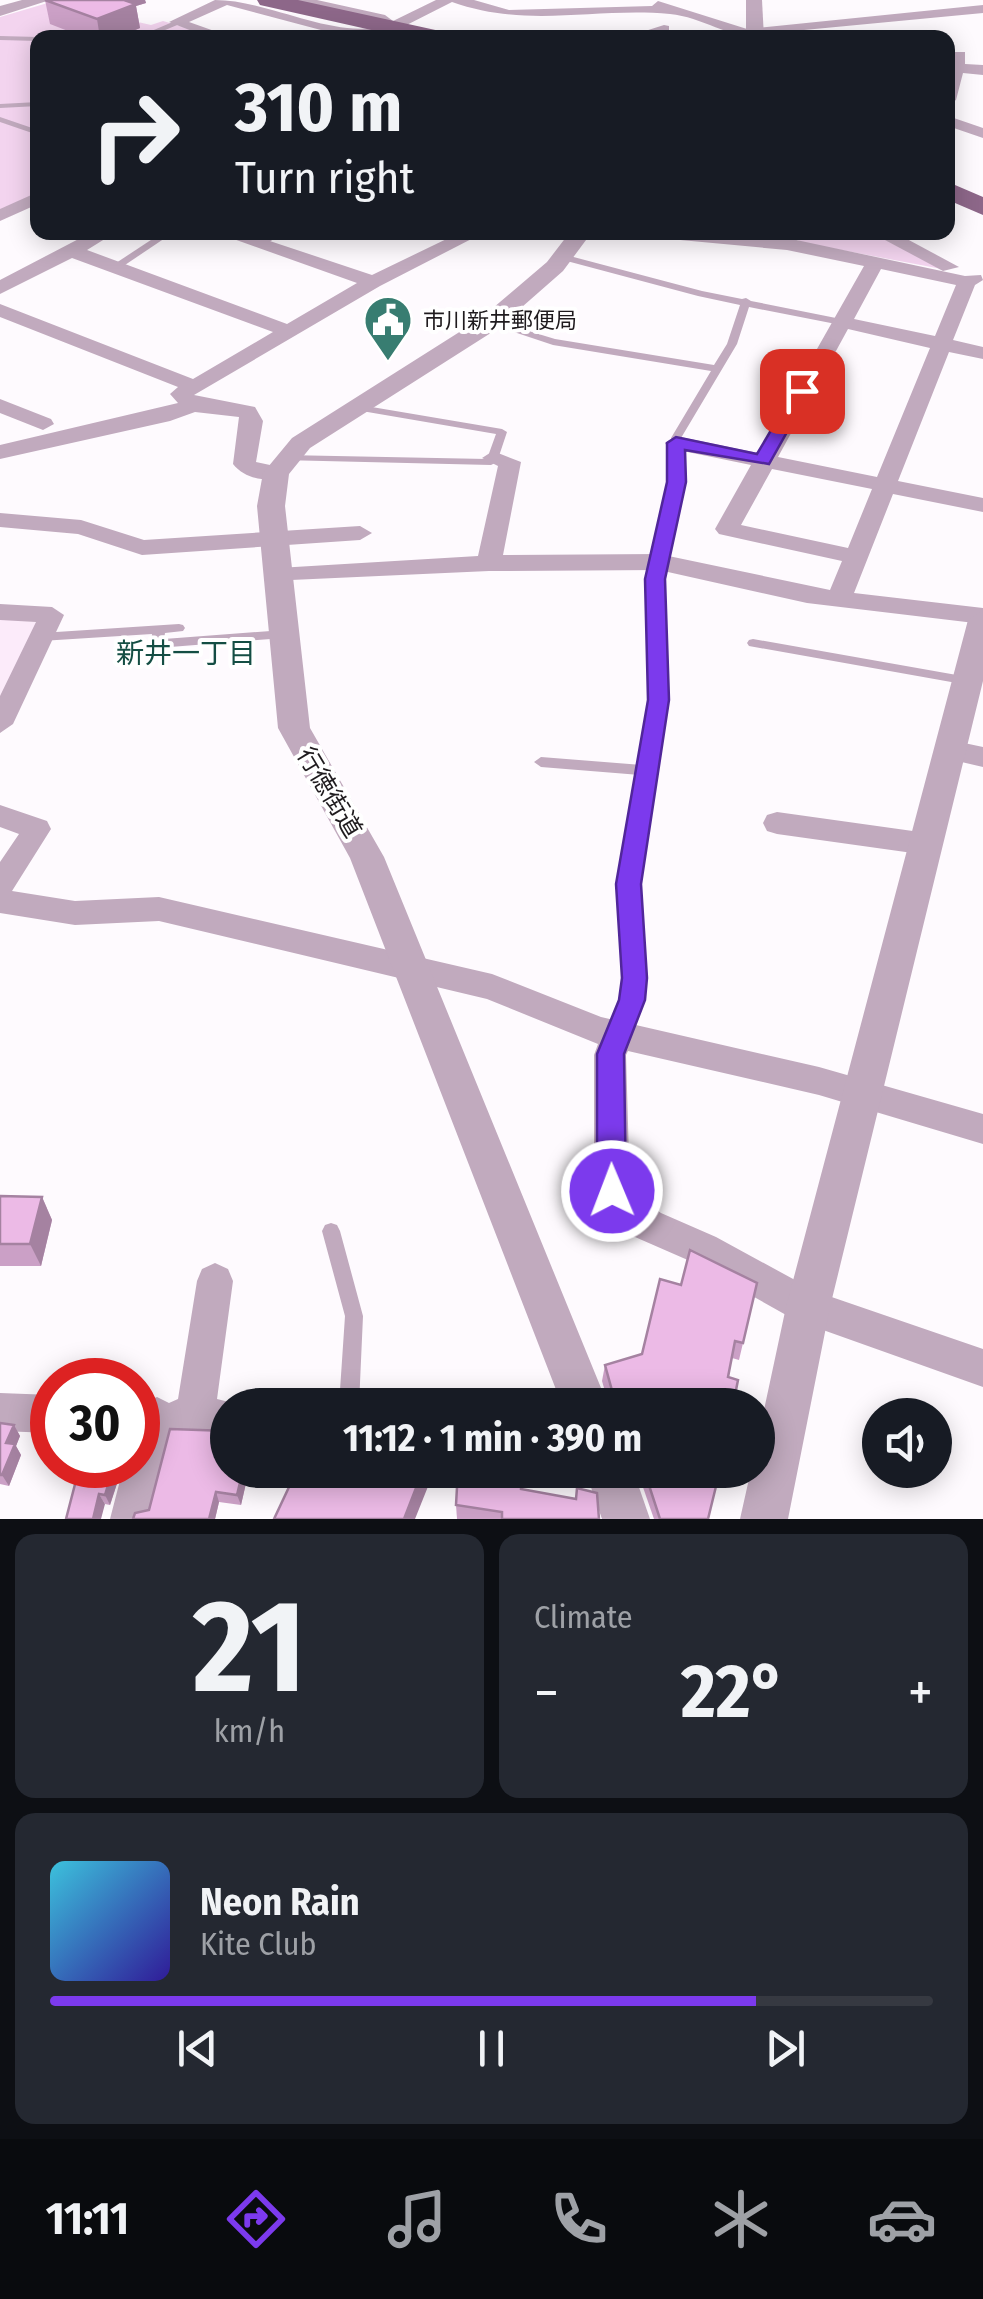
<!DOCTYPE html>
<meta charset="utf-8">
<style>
:root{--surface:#171b24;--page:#242831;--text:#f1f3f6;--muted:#9ea1a6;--line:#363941;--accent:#7c3aed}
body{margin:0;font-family:"Fira Sans Condensed","Noto Sans JP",sans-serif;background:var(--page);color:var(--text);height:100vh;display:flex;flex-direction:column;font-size:38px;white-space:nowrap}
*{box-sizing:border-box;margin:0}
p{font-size:32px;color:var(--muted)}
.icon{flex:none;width:55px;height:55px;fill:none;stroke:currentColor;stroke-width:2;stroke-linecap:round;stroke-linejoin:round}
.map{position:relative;height:1519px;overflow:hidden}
.side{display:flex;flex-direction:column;gap:15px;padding:15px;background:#0d0f14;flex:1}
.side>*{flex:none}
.banner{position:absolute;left:30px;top:30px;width:925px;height:210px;border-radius:20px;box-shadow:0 5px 25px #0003;background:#171b24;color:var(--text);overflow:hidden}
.tools{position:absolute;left:862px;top:1398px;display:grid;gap:20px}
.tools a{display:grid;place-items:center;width:90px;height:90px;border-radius:50%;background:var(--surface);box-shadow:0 5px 25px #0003;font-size:50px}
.speed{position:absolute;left:30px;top:1358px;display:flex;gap:20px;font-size:50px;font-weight:700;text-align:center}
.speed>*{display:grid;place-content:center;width:130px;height:130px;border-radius:50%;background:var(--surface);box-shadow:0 5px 25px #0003;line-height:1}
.speed .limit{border:15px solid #d22;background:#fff;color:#111}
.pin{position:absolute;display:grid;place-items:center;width:85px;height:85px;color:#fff;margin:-42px;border-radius:20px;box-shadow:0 5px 15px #0006}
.me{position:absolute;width:110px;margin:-55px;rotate:359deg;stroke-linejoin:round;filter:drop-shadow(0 0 8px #0008)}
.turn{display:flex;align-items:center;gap:35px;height:210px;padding:0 40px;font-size:45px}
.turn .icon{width:130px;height:130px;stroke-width:2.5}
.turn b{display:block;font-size:70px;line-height:85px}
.big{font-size:75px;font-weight:700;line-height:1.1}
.side .tile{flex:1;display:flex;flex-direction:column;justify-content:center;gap:15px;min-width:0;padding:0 35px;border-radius:20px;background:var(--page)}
.side .dial{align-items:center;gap:0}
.dial b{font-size:130px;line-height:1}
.song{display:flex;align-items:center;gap:30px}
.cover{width:120px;height:120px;border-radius:15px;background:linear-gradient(135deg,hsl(190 70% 55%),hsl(250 70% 35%))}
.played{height:10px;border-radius:5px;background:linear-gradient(90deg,var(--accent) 80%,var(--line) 80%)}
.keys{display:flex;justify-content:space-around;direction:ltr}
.heat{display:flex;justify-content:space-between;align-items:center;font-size:55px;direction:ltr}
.side .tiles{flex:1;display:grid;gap:15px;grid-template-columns:1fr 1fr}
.tile:last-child{grid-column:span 2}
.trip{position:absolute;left:210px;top:1388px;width:565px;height:100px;border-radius:50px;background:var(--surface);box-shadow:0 5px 25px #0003;font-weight:700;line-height:100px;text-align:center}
.tab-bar{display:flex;height:160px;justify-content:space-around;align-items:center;background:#090b0e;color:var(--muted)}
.tab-bar .icon{width:70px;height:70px}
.tab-bar .active{color:var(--accent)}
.tab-bar b{font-size:45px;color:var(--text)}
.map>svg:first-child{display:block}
.built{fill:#fcebfa}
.green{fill:#f3d4ef}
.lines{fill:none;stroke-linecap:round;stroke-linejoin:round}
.service{fill:#c1aabe;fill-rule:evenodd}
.minor{fill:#c1aabe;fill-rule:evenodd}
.tertiary{fill:#c1aabe;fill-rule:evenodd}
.primary{fill:#8d6789;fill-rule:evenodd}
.wall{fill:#cba0c6}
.shaded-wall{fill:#a582a1}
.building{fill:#ecbae6;stroke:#a582a1;stroke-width:2.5}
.route{fill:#7c3aed;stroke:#51269a;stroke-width:2.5}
.labels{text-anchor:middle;stroke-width:8;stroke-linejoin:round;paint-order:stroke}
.far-poi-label{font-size:22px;fill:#1f1b1e;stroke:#fff;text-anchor:start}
.street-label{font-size:25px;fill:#1f1b1e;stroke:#fff}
.neighbourhood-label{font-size:28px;fill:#144e44;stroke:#fff}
</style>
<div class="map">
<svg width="983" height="1519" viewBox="0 0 983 1519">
<rect width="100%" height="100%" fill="#fefafe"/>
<polygon class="built" points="0,618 35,622 38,627 0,705"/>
<g class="green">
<polygon points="51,2 151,25 163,21 218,37 38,38 37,193 0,211 0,17"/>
<polygon points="796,233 871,233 947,270 799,242"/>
</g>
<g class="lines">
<g class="service">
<polygon points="175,21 182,23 146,38 135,38"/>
<polygon points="0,36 38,37 41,38 38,38 38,41 0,40"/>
<polygon points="38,102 38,106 0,108 0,104"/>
<polygon points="0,117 38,130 38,135 0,122"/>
<polygon points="163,232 174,232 119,269 113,269 113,265"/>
<polygon points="273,232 284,232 262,247 256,247 256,243"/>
<polygon points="566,255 702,291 742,299 746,298 751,301 841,319 846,322 841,325 749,307 737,344 681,438 683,482 661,579 666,700 636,884 643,977 640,1000 624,1041 618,1043 612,1041 610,1036 624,1000 627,977 622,884 640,775 541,767 534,762 541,757 642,765 652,700 649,579 671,482 671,438 711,371 553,345 484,322 489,319 555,339 714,365 727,344 740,305 698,296 563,260 561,258"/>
<polygon points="354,404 502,429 507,432 497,462 491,465 281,460 279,458 285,455 487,459 496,434 350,409 349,407"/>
<polygon points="179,624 183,625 185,628 183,631 165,633 164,639 284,630 290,634 284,638 157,648 151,644 152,634 41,641 35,637 41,633"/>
<polygon points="753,639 968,677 975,681 968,685 749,646 747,643 749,640"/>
<polygon points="331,1223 337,1225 340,1231 363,1316 359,1405 339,1405 345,1316 322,1231 325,1225"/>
</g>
<g class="minor">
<path d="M215,0C268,0 332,39 382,26L291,0H317L385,15L393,21L436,0H474L509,10L652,6L658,1L747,29L983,5V13L761,34V38C729,38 702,17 670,14C594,7 528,29 452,2L381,38H351L227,5L189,22L234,38H210L169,22Z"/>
<polygon points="664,25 669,26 669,32 649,36 642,32"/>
<polygon points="955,52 965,52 965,64 983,65 983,75 963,73 956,100 948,105 948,73"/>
<polygon points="948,116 983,128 983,138 948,126"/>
<polygon points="38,192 38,204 0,221 0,209"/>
<path d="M92,232H116L87,250L287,324L357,283L214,232H243L372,275L461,232H485L380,286L194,395L255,407L263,421L256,462L284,468V478C266,482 245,479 233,464L239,417L195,412L170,421L0,459V445L178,403L170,394L178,387L0,317V304L193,379L273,332L72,258L0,294V280Z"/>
<path d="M639,232L787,238L965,276L981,275L983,280L975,285L953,340L983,347V359L949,352L898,481L983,498V512L893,494L854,593L983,608V624L807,603L659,570L489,571L269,581L266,576L278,568L478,556L498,466L482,458L493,451L521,462L503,555L659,554L830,590L842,561L719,534L715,529L751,465L668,448L665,443L676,436L758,453L864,266L787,250L648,237ZM881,269L956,285L935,336L854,319ZM848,329L930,348L877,477L778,457ZM772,469L872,489L848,548L741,525Z"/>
<polygon points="870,232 894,232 959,267 943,271"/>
<polygon points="0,399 51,419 54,424 43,430 0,413"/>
<polygon points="0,513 81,520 144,540 360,526 372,533 360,540 142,555 78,534 0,527"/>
<polygon points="0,604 52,607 64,615 13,724 0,733 0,696 36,622 0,620"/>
<polygon points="950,740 983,747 983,767 940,757 936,750 940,743"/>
<polygon points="0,805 47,821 51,829 12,891 75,901 159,897 492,974 601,1017 819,1067 983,1114 983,1144 819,1095 628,1051 626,1055 630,1192 661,1213 716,1237 817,1292 983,1349 983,1387 795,1320 690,1261 635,1237 606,1216 594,1191 594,1055 598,1044 487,999 159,921 75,925 0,913 0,862 19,834 0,827"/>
<polygon points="777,812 927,833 937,836 941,844 937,852 927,855 777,834 767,831 763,823 767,815"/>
<polygon points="215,1263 228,1269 233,1281 217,1399 241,1405 228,1405 228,1439 172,1435 150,1519 110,1519 124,1465 138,1465 138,1417 143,1403 157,1397 169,1403 178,1399 197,1281 202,1269"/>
<polygon points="0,1393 52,1395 52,1433 0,1431"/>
</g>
<g class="tertiary">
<polygon points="22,0 50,0 0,16 0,6"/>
<polygon points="746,0 762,0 764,38 746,38"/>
<polygon points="570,232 592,232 563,271 497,329 310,448 289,474 285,506 310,728 384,857 608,1405 562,1405 350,858 278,728 257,506 263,473 292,438 480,319 547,262"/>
<polygon points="983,610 983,681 830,1307 788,1519 740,1519 751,1470 758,1470 758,1438 786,1307 968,620"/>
<polygon points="585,1470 633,1470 650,1519 602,1519"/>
</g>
<g class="primary">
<polygon points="257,0 298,0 440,31 451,38 407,38 260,5"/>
<polygon points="948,182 983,197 983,215 948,200"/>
</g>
</g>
<g class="wall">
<polygon points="45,0 145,0 146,3 136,6 140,28 116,38 86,38 50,24"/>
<polygon points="0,1196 42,1197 52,1220 41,1266 0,1266"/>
<polygon points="681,1285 743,1343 739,1360 732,1358 728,1377 733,1405 609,1405 602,1381 605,1365 642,1354"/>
<polygon points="0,1423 14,1425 20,1436 16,1446 21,1455 9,1486 0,1484"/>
<polygon points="80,1465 123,1465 110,1505 105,1504"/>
<polygon points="228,1470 249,1470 241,1505 219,1502 215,1519 133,1519"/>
<polygon points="637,1470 720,1470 708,1519 654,1519"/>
<polygon points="521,1489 599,1519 457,1519 456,1505"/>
</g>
<g class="shaded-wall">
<polygon points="102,0 145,0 146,3 136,6 140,28 116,38 100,38 97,19"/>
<polygon points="42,1197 52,1220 41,1266 30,1244"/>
<polygon points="14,1425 20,1436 16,1446 21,1455 9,1486 2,1475 6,1443"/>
<polygon points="114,1465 123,1465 110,1505 105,1495"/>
<polygon points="243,1470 249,1470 241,1505 237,1495"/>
<polygon points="423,1470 432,1470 433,1474 415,1519 404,1519"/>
<polygon points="216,1492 219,1502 215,1519 209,1519"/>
<polygon points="99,1494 105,1504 101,1519 93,1519"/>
</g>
<g class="building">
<polygon points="45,0 124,0 136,4 97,19"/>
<polygon points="0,1196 42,1197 30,1244 0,1244"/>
<polygon points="690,1250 757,1283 743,1343 735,1341 728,1377 738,1380 733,1405 662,1405 654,1403 647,1405 616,1405 605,1365 642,1354 660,1279 681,1285"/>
<polygon points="0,1423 14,1425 6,1443 15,1444 2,1475 0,1475"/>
<polygon points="170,1429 228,1431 228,1470 243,1470 237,1495 216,1492 209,1519 133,1519 135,1513 149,1510"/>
<polygon points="80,1465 114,1465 105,1495 99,1494 93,1519 66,1519"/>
<polygon points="297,1470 423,1470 404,1519 274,1519"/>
<polygon points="458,1470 522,1470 521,1489 576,1499 577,1488 597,1493 599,1519 502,1519 502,1512 456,1505"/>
<polygon points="644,1470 720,1470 708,1519 660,1519"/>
</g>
<polygon class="route" points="796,388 810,391 769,464 685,450 686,482 665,579 669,700 641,884 647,978 645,1000 624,1054 626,1191 622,1200 612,1204 601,1200 597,1191 597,1054 619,1000 622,978 616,884 648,700 645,579 667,482 667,443 676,437 757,454"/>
<defs>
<g id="civic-pin" transform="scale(2.5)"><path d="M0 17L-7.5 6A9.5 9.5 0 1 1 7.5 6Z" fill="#387d71" stroke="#fff"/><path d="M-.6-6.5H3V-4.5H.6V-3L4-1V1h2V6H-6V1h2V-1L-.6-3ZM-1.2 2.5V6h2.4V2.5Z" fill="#fff"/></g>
</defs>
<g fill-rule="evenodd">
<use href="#civic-pin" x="388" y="320"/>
</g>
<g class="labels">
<g class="far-poi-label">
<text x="423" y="328">市川新井郵便局</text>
</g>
<g class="street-label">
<text transform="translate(330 792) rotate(59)" y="9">行徳街道</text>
</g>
<g class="neighbourhood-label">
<text x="186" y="663">新井一丁目</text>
</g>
</g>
</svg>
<div class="tools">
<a><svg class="icon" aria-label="sound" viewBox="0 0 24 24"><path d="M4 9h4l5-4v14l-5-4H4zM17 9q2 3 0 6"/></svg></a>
</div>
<div class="speed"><div class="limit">30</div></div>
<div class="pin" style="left:802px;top:391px;background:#d93025"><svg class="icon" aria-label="arrive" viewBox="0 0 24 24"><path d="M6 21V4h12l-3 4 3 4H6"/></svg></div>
<svg class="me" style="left:612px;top:1191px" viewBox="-20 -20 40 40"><circle r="17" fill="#7c3aed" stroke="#fff" stroke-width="3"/><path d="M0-11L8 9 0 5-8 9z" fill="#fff"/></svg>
<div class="trip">11:12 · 1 min · 390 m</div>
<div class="banner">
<div class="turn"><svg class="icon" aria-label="right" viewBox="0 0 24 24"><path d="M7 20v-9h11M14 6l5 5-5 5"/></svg><div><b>310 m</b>Turn right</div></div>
</div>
</div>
<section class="side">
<div class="tiles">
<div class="tile dial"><b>21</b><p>km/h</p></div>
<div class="tile"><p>Climate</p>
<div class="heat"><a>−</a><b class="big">22°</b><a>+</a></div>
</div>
<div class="tile">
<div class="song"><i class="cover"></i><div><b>Neon Rain</b><p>Kite Club</p></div></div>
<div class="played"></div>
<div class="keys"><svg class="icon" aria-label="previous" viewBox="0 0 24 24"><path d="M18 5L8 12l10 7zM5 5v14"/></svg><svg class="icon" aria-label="pause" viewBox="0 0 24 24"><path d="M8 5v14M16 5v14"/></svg><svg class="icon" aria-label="next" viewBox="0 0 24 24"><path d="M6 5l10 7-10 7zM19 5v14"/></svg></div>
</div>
</div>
</section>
<nav class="tab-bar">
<b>11:11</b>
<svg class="icon active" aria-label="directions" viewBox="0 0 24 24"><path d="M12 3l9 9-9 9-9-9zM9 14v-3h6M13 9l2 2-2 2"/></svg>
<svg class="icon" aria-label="music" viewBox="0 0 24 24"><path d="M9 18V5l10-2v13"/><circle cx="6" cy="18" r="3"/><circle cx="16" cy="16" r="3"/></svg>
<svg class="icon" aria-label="phone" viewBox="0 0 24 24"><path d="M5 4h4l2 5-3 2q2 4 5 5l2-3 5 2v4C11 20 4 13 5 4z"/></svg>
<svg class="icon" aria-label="climate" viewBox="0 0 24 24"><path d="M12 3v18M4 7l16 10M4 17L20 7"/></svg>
<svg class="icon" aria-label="car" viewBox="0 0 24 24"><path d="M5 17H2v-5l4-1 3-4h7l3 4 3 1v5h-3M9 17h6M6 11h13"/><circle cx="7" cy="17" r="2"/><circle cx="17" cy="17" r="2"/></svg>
</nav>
